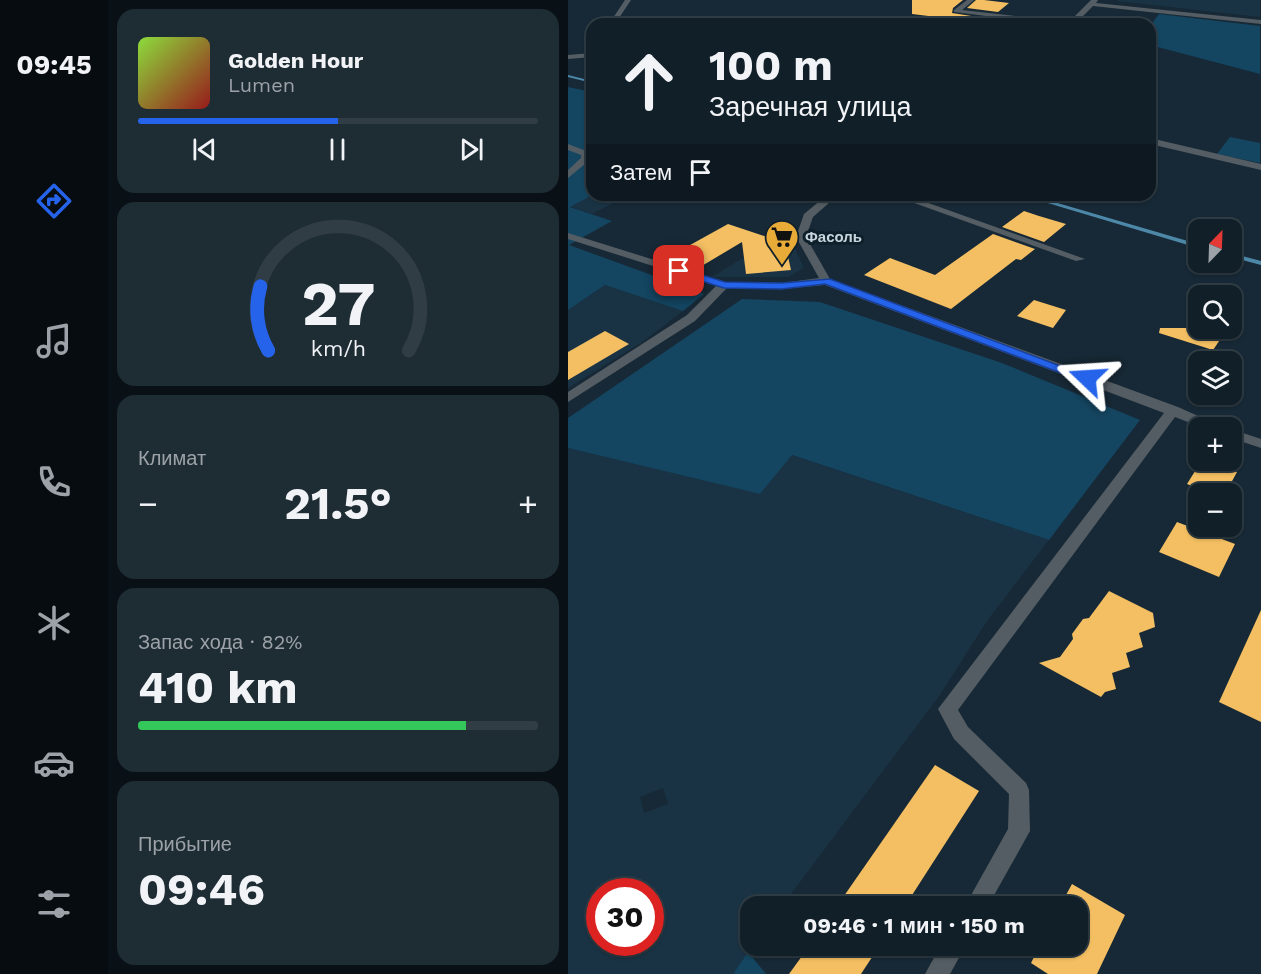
<!DOCTYPE html>
<html lang="ru">
<meta charset="utf-8">
<style>
:root{--surface:#111f28;--page:#1e2c34;--text:#f1f3f6;--muted:#9ca2a8;--line:#303d45;--accent:#2563eb}
body{margin:0;font-family:"Work Sans",sans-serif;background:var(--page);color:var(--text);height:100vh;display:flex;flex-direction:column;font-size:22px;white-space:nowrap}
*{box-sizing:border-box;margin:0}
p{font-size:20px;color:var(--muted)}
.icon{flex:none;width:33px;height:33px;fill:none;stroke:currentColor;stroke-width:2;stroke-linecap:round;stroke-linejoin:round}
.map{position:relative;flex:1;overflow:hidden}
.details{display:flex;flex-direction:column;gap:9px;padding:9px;background:#091116;width:460px}
.details>*{flex:none}
.guide{position:absolute;left:18px;top:18px;width:570px;height:183px;border-radius:18px;box-shadow:0 2px 4px #0004,0 0 0 2px var(--line);background:#111f28;color:var(--text);overflow:hidden}
.needle{width:39px;rotate:23deg}
.tools{position:absolute;left:620px;top:219px;display:grid;gap:12px}
.tools a{display:grid;place-items:center;width:54px;height:54px;border-radius:12px;background:var(--surface);box-shadow:0 2px 4px #0004,0 0 0 2px var(--line);font-size:30px}
.speed{position:absolute;left:18px;top:878px;display:flex;gap:12px;font-size:30px;font-weight:700;text-align:center}
.speed>*{display:grid;place-content:center;width:78px;height:78px;border-radius:50%;background:var(--surface);box-shadow:0 2px 4px #0004,0 0 0 2px var(--line);line-height:1}
.speed .limit{border:9px solid #d22;background:#fff;color:#111}
.pin{position:absolute;display:grid;place-items:center;width:51px;height:51px;color:#fff;margin:-26px;border-radius:12px;box-shadow:0 3px 9px #0006}
.me{position:absolute;width:66px;margin:-33px;rotate:290deg;stroke-linejoin:round;filter:drop-shadow(0 0 4px #0008)}
.turn{display:flex;align-items:center;gap:21px;height:126px;padding:0 24px;font-size:27px}
.turn .icon{width:78px;height:78px;stroke-width:2.5}
.turn b{display:block;font-size:42px;line-height:51px}
.then{display:flex;align-items:center;height:57px;padding:0 24px;background:#0003;gap:12px;font-size:22px}
.big{font-size:45px;font-weight:700;line-height:1.1}
.details .widget{flex:1;display:flex;flex-direction:column;justify-content:center;gap:9px;min-width:0;padding:0 21px;border-radius:18px;background:var(--page)}
.details .dial{align-items:center;gap:0}
.dial svg{height:156px;overflow:visible;fill:none;stroke:var(--line);stroke-width:7;stroke-linecap:round;text-anchor:middle}
.dial text{fill:var(--text);stroke:none}
.song{display:flex;align-items:center;gap:18px}
.cover{width:72px;height:72px;border-radius:9px;background:linear-gradient(135deg,hsl(90 70% 55%),hsl(0 70% 35%))}
.played{height:6px;border-radius:3px;background:linear-gradient(90deg,var(--accent) 50%,var(--line) 50%)}
.keys{display:flex;justify-content:space-around;direction:ltr}
.heat{display:flex;justify-content:space-between;align-items:center;font-size:33px;direction:ltr}
.charge{height:9px;border-radius:4px;background:linear-gradient(90deg,#34c759 82%,var(--line) 0)}
.trip{position:absolute;left:172px;top:896px;width:348px;height:60px;border-radius:18px;background:var(--surface);box-shadow:0 2px 4px #0004,0 0 0 2px var(--line);font-weight:700;line-height:60px;text-align:center}
main{display:flex;flex:1;min-height:0}
.tabs{display:flex;flex-direction:column;width:108px;justify-content:space-around;align-items:center;background:#070c10;color:var(--muted)}
.tabs .icon{width:42px;height:42px}
.tabs .current{color:var(--accent)}
.tabs b{font-size:27px;color:var(--text)}
.map>svg:first-child{display:block}
.built{fill:#1a3344;fill-rule:evenodd}
.green{fill:#144561}
.lines{fill:none;stroke-linecap:round;stroke-linejoin:round}
.stream{fill:#4d88a9;fill-rule:evenodd}
.building{fill:#f4bf62}
.minor{fill:#545d63;fill-rule:evenodd}
.route{fill:#2563eb;stroke:#184099;stroke-width:1.5}
.labels{text-anchor:middle;stroke-width:6;stroke-linejoin:round;paint-order:stroke}
.far-poi-label{font-size:15px;font-weight:bold;fill:#c9d5dd;stroke:#0d202b;text-anchor:start}
</style>
<main>
<nav class="tabs">
<b>09:45</b>
<svg class="icon current" aria-label="directions" viewBox="0 0 24 24"><path d="M12 3l9 9-9 9-9-9zM9 14v-3h6M13 9l2 2-2 2"/></svg>
<svg class="icon" aria-label="music" viewBox="0 0 24 24"><path d="M9 18V5l10-2v13"/><circle cx="6" cy="18" r="3"/><circle cx="16" cy="16" r="3"/></svg>
<svg class="icon" aria-label="phone" viewBox="0 0 24 24"><path d="M5 4h4l2 5-3 2q2 4 5 5l2-3 5 2v4C11 20 4 13 5 4z"/></svg>
<svg class="icon" aria-label="climate" viewBox="0 0 24 24"><path d="M12 3v18M4 7l16 10M4 17L20 7"/></svg>
<svg class="icon" aria-label="car" viewBox="0 0 24 24"><path d="M5 17H2v-5l4-1 3-4h7l3 4 3 1v5h-3M9 17h6M6 11h13"/><circle cx="7" cy="17" r="2"/><circle cx="17" cy="17" r="2"/></svg>
<svg class="icon" aria-label="filters" viewBox="0 0 24 24"><path d="M4 7h16M4 17h16"/><circle cx="9" cy="7" r="2"/><circle cx="15" cy="17" r="2"/></svg>
</nav>
<section class="details">
<div class="widget">
<div class="song"><i class="cover"></i><div><b>Golden Hour</b><p>Lumen</p></div></div>
<div class="played"></div>
<div class="keys"><svg class="icon" aria-label="previous" viewBox="0 0 24 24"><path d="M18 5L8 12l10 7zM5 5v14"/></svg><svg class="icon" aria-label="pause" viewBox="0 0 24 24"><path d="M8 5v14M16 5v14"/></svg><svg class="icon" aria-label="next" viewBox="0 0 24 24"><path d="M6 5l10 7-10 7zM19 5v14"/></svg></div>
</div>
<div class="widget dial"><svg viewBox="0 0 100 80">
<path d="M14 69A42 42 0 1 1 86 69"/>
<path d="M14 69A42 42 0 0 1 10 36" stroke="#2563eb"/>
<text x="50" y="56" font-size="32" font-weight="700">27</text>
<text x="50" y="72" font-size="11">km/h</text>
</svg></div>
<div class="widget"><p>Климат</p>
<div class="heat"><a>−</a><b class="big">21.5°</b><a>+</a></div>
</div>
<div class="widget"><p>Запас хода · 82%</p><b class="big">410 km</b><div class="charge"></div></div>
<div class="widget"><p>Прибытие</p><b class="big">09:46</b></div>
</section>
<div class="map">
<svg width="693" height="974" viewBox="0 0 693 974">
<rect width="100%" height="100%" fill="#172936"/>
<g class="built">
<polygon points="692,0 692,17 549,1 550,0"/>
<polygon points="24,195 61,195 24,214 1,206"/>
<polygon points="219,231 236,268 220,277 144,277"/>
<polygon points="37,285 115,311 77,340 0,388 0,310"/>
<path d="M0,448L192,494L223,455L481,540L419,621L372,695L214,906H183V945H185L165,974H0ZM95,788L100,804L76,813L72,797ZM32,891H82V942H32Z"/>
</g>
<g class="green">
<polygon points="591,14 692,26 692,74 582,45 582,26"/>
<polygon points="0,87 24,92 24,195 2,207 44,221 1,245 136,294 115,311 37,285 0,310"/>
<polygon points="662,137 692,143 692,163 649,154"/>
<polygon points="174,299 252,302 434,363 572,420 481,540 224,455 192,494 0,448 0,418"/>
<polygon points="180,952 198,974 165,974"/>
</g>
<g class="lines">
<g class="stream">
<polygon points="0,75 24,81 24,83 0,77"/>
<polygon points="453,195 462,195 630,244 630,248"/>
<polygon points="663,253 693,261 693,265 663,257"/>
</g>
</g>
<g class="building">
<polygon points="344,0 395,0 385,8 384,13 423,19 418,23 344,14"/>
<polygon points="408,0 416,0 441,3 430,12 399,8"/>
<polygon points="456,211 471,216 498,224 476,242 434,227"/>
<polygon points="160,224 217,243 223,270 178,274 174,242 127,270 95,260"/>
<polygon points="425,234 467,249 453,260 448,259 383,309 296,275 322,258 367,275"/>
<polygon points="466,300 498,310 485,328 449,316"/>
<polygon points="592,328 660,328 645,350 591,333"/>
<polygon points="37,331 61,344 0,380 0,352"/>
<polygon points="634,460 669,472 657,494 626,494 629,488 619,484"/>
<polygon points="609,522 667,544 651,577 591,552"/>
<polygon points="541,591 585,613 587,627 571,633 575,647 558,653 562,667 544,673 548,689 537,692 533,697 471,663 492,657 505,639 504,634 515,619 521,618"/>
<polygon points="693,610 693,722 651,702"/>
<polygon points="367,765 411,791 337,906 269,906"/>
<polygon points="504,884 557,915 529,974 480,974 463,963 472,945 510,945 510,906 492,906"/>
<polygon points="242,945 312,945 293,974 221,974"/>
</g>
<g class="lines">
<g class="minor">
<polygon points="57,0 63,0 47,24 41,24"/>
<polygon points="399,0 406,0 394,10 501,22 523,0 530,0 528,3 693,20 693,24 525,6 507,24 483,24 386,12 386,10"/>
<polygon points="24,53 24,57 0,59 0,55"/>
<polygon points="582,138 693,164 693,170 582,144"/>
<polygon points="0,144 21,152 23,159 0,178 0,170 13,158 13,155 0,150"/>
<polygon points="259,195 270,195 245,217 238,237 262,279 610,407 657,428 635,428 607,417 390,710 400,727 458,783 461,790 462,831 420,906 397,906 440,829 441,794 386,739 370,709 596,413 257,285 214,289 159,288 127,321 0,402 0,392 119,315 148,286 0,239 0,233 157,282 214,283 251,278 228,237 236,214"/>
<polygon points="324,195 338,195 517,259 508,261"/>
<polygon points="663,429 693,439 693,448 663,438"/>
<polygon points="373,945 398,945 382,974 357,974"/>
</g>
</g>
<polygon class="route" points="111,268 157,282 214,283 262,279 524,378 514,381 257,284 214,289 156,288 108,273 106,271"/>
<defs>
<g id="supermarket-pin" transform="scale(1.725)"><path d="M0 17L-7.5 6A9.5 9.5 0 1 1 7.5 6Z" fill="#e8ab37" stroke="#0d202b"/><path d="M-6-5.5h2.5l.6 2H6L4.5 2H-2.5L-4.4-4H-6ZM-1.5 3.2a1.3 1.3 0 1 0 .1 0ZM3 3.2a1.3 1.3 0 1 0 .1 0Z" fill="#111"/></g>
</defs>
<g fill-rule="evenodd">
<use href="#supermarket-pin" x="214" y="237"/>
</g>
<g class="labels">
<g class="far-poi-label">
<text x="237" y="242">Фасоль</text>
</g>
</g>
</svg>
<div class="tools">
<a><svg class="needle" viewBox="-14 -14 28 28"><path d="M0-13l5 13h-10z" fill="#e53935"/><path d="M0 13l5-13h-10z" fill="#9ca2a8"/></svg></a>
<a><svg class="icon" aria-label="search" viewBox="0 0 24 24"><circle cx="10" cy="10" r="6"/><path d="M15 15l6 6"/></svg></a>
<a><svg class="icon" aria-label="layers" viewBox="0 0 24 24"><path d="M12 4l9 5-9 5-9-5zM3 14l9 5 9-5"/></svg></a>
<a>+</a>
<a>−</a>
</div>
<div class="speed"><div class="limit">30</div></div>
<div class="pin" style="left:111px;top:271px;background:#d93025"><svg class="icon" aria-label="arrive" viewBox="0 0 24 24"><path d="M6 21V4h12l-3 4 3 4H6"/></svg></div>
<svg class="me" style="left:519px;top:378px" viewBox="-20 -20 40 40"><path d="M0-17L14 15 0 8-14 15z" fill="#2563eb" stroke="#fff" stroke-width="4"/></svg>
<div class="trip">09:46 · 1 мин · 150 m</div>
<div class="guide">
<div class="turn"><svg class="icon" aria-label="ahead" viewBox="0 0 24 24"><path d="M12 20V5M6 11l6-6 6 6"/></svg><div><b>100 m</b>Заречная улица</div></div>
<div class="then">Затем<svg class="icon" aria-label="arrive" viewBox="0 0 24 24"><path d="M6 21V4h12l-3 4 3 4H6"/></svg></div>
</div>
</div>
</main>
